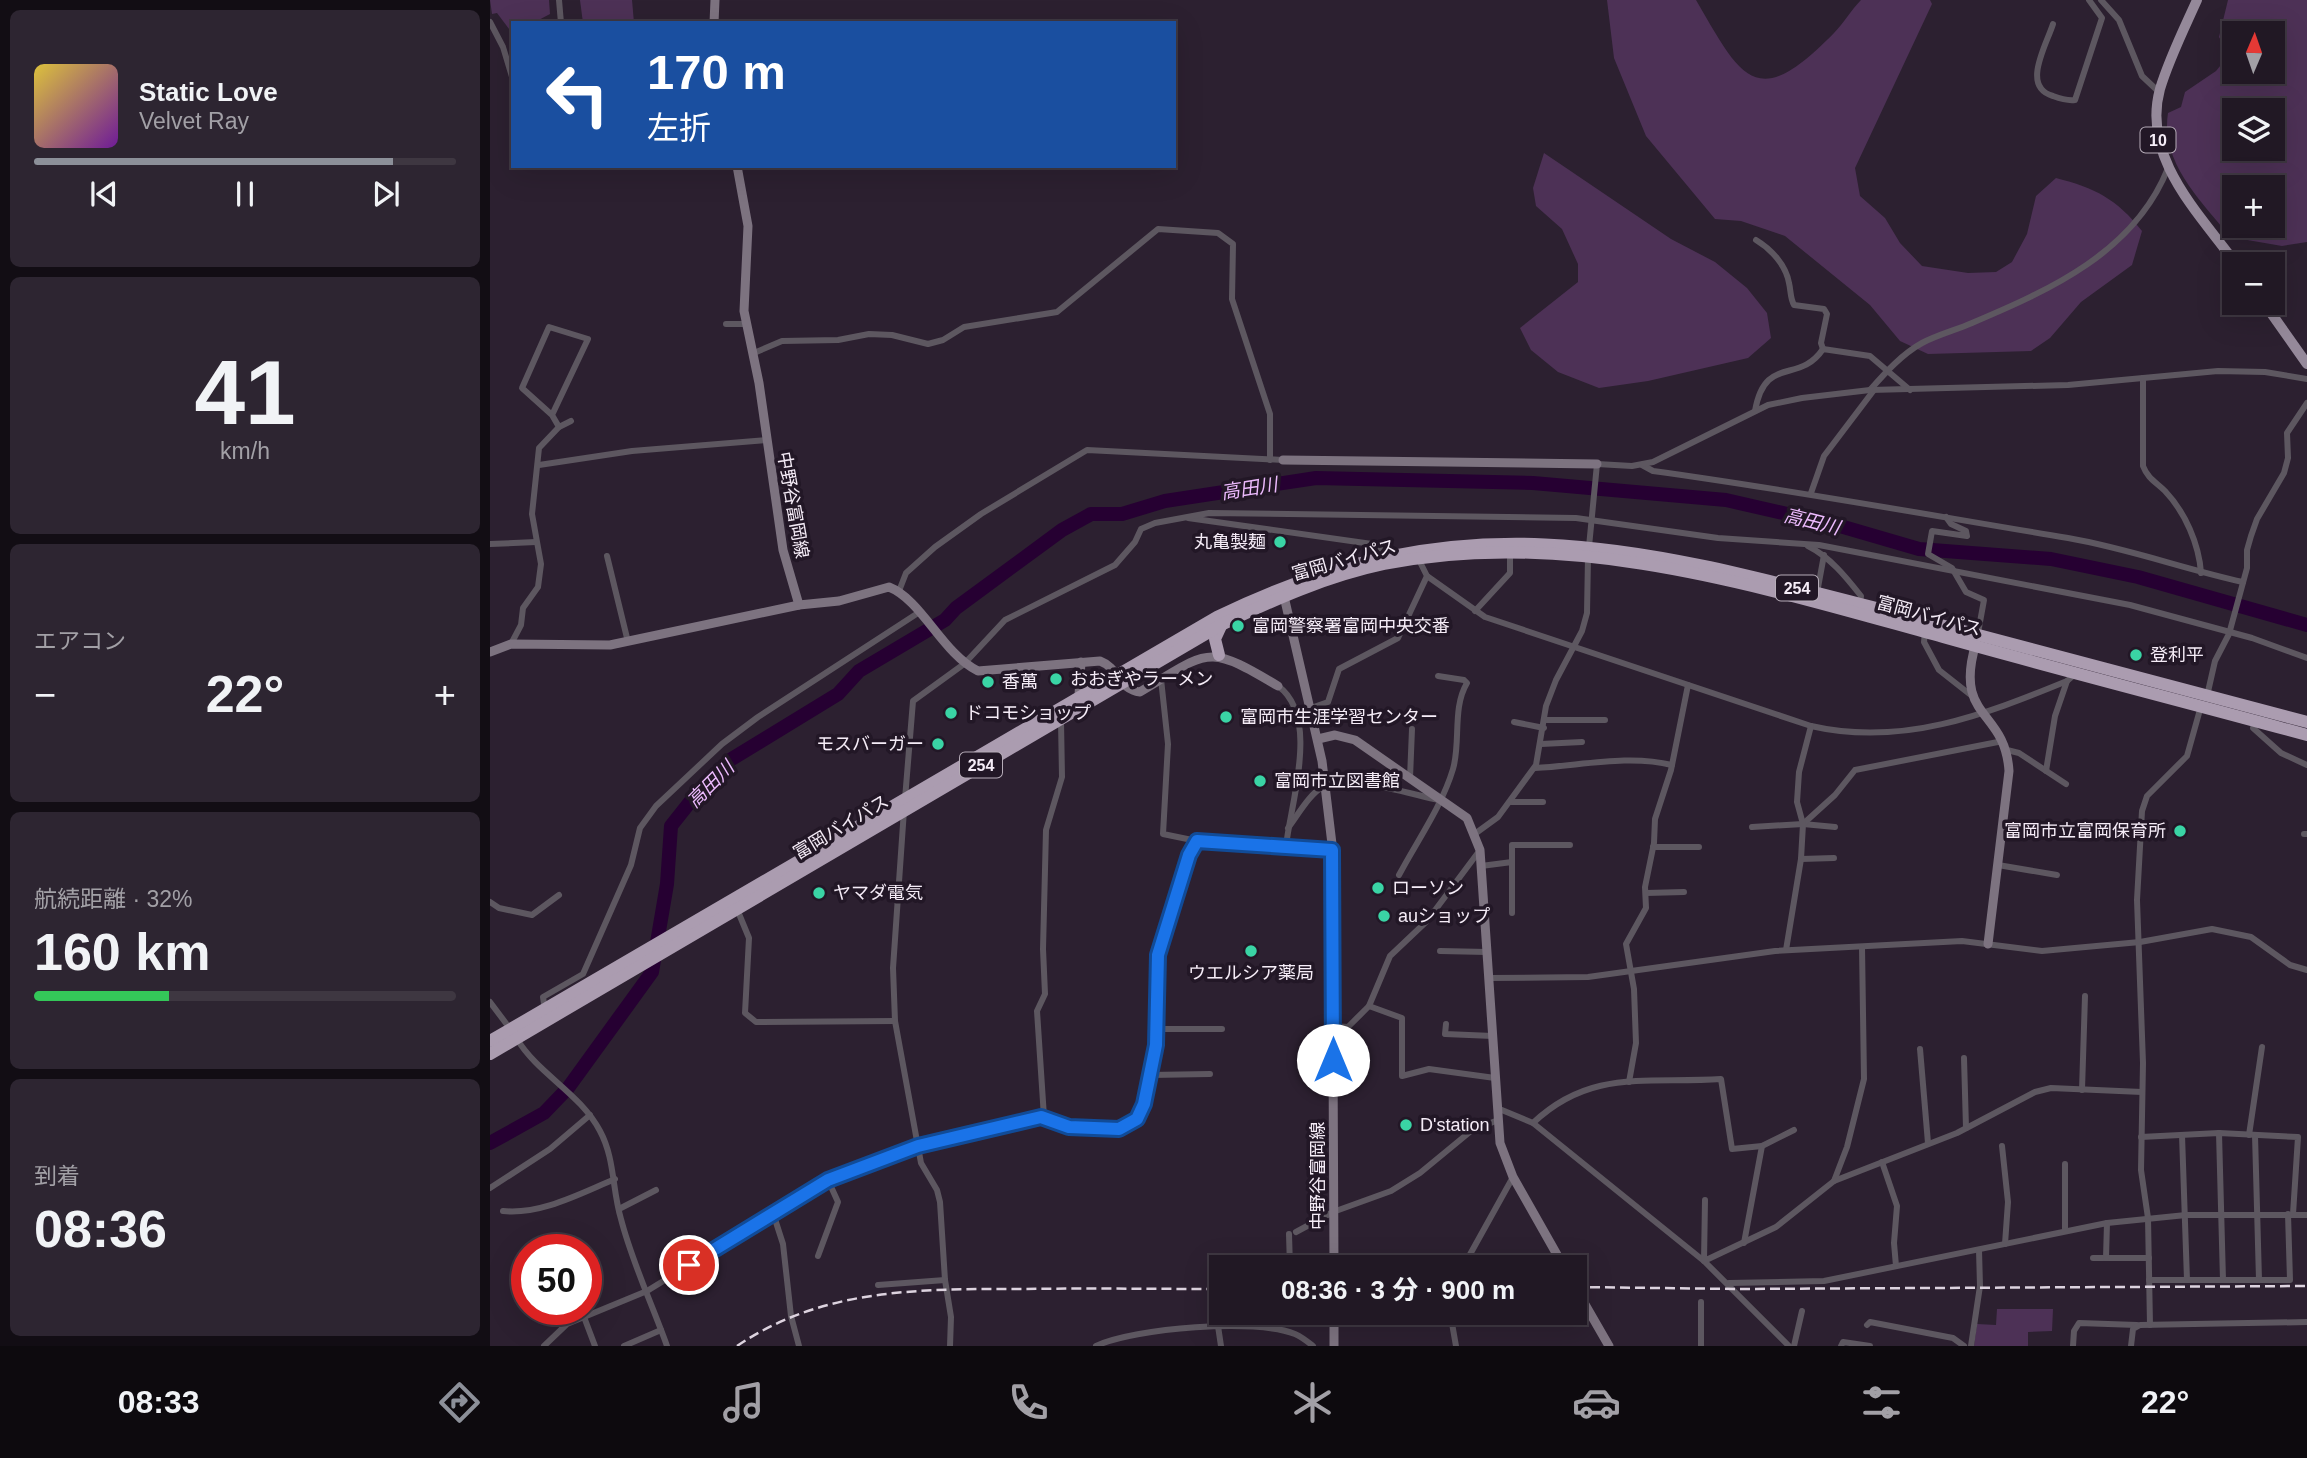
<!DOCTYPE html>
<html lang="ja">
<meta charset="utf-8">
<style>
:root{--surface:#211824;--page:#2d2531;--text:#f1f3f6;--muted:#a2a0a6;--line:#3e3741;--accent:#8c9099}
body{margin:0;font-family:Helvetica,"Noto Sans JP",sans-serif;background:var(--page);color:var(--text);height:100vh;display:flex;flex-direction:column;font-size:26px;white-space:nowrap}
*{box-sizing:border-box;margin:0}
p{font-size:23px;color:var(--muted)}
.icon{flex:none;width:38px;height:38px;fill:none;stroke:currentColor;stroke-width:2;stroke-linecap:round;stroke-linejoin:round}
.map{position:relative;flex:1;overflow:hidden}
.details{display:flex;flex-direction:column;gap:10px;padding:10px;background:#120d14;width:490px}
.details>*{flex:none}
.banner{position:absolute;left:21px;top:21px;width:665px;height:147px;border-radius:0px;box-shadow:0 7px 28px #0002,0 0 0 2px var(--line);background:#1a4fa0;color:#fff;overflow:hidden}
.needle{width:46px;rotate:2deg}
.tools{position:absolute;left:1732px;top:21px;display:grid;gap:14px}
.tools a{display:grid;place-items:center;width:63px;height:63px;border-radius:0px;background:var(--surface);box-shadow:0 7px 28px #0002,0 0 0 2px var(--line);font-size:35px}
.speed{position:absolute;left:21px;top:1234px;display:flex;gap:14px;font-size:35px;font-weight:700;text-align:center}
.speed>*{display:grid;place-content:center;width:91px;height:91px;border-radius:50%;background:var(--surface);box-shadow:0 7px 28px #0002,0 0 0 2px var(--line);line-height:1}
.speed .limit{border:10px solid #d22;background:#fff;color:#111}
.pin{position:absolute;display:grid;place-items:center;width:60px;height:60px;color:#fff;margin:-30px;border:4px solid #fff;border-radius:50%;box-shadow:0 2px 7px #0007}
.me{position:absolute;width:77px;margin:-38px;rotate:0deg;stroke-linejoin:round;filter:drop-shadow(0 0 5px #0008)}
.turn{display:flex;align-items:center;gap:24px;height:147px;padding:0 21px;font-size:32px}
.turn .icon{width:91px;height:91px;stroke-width:2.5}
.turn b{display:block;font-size:49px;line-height:60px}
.big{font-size:52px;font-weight:700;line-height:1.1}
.details .widget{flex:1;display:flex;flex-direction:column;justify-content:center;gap:10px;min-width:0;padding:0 24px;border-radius:10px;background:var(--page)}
.details .dial{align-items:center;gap:0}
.dial b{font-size:91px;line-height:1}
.song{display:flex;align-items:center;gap:21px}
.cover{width:84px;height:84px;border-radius:10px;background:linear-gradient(135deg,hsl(50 70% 55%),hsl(280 70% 35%))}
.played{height:7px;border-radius:4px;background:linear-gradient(90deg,var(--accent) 85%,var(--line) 85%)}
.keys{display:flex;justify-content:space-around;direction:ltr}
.heat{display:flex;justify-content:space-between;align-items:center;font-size:38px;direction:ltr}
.charge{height:10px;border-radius:5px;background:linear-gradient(90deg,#34c759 32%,var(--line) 0)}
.trip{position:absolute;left:719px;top:1255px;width:378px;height:70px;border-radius:0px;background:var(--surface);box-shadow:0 7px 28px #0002,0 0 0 2px var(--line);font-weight:700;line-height:70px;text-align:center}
.dock{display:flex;height:112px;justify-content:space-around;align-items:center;background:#0d0a0e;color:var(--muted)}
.dock .icon{width:49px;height:49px}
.dock .active{color:var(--accent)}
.dock b{font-size:32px;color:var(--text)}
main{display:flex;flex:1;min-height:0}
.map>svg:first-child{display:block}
.green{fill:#4d3156;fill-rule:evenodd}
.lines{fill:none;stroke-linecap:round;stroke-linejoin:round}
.river{stroke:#260032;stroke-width:14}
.street{stroke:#5d5760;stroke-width:6}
.secondary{stroke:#7d7380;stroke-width:9}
.primary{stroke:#95899a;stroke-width:10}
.highway{stroke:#ab9cb0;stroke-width:12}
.rail{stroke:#ddd3df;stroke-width:2.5;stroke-dasharray:10 5;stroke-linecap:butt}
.route-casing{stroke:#114b97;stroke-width:18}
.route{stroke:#1a73e8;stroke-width:12}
.poi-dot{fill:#3ad4a5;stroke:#221726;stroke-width:2.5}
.labels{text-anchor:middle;stroke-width:7;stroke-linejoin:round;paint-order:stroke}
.shield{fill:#221726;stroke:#b6acb8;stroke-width:2}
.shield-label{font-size:16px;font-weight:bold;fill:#f5ecf7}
.street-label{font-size:18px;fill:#f5ecf7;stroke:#221726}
.poi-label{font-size:18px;fill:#f5ecf7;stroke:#221726;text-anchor:start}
.water-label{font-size:19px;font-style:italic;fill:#ecbafd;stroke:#221726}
</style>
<main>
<section class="details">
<div class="widget">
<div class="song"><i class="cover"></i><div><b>Static Love</b><p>Velvet Ray</p></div></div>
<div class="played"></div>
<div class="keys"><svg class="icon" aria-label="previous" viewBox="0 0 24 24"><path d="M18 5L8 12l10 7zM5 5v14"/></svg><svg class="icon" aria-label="pause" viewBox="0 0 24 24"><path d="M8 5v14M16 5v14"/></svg><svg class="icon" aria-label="next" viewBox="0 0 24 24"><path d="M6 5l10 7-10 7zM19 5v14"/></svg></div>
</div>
<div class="widget dial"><b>41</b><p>km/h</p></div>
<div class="widget"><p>エアコン</p>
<div class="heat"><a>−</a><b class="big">22°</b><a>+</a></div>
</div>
<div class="widget"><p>航続距離 · 32%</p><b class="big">160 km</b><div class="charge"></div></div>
<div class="widget"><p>到着</p><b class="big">08:36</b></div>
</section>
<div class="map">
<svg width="1817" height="1346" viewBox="0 0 1817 1346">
<rect width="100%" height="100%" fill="#2c2030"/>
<g class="green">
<polygon points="0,0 59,0 60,14 43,23 23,23 22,33 7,13 2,14"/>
<polygon points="90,0 142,0 144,23 93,23"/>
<path d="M1117,0H1206C1252,79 1266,113 1344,33C1354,23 1361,10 1371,0H1440L1442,4L1365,168L1370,196L1395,218L1410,243L1432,266L1478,273L1506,272L1522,262L1537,234L1546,196L1566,178C1605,188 1627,199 1652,231L1642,265L1591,302L1560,338L1541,351L1438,354L1410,341L1380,305L1295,236L1251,221L1225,219L1156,136L1124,58Z"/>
<path d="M1738,0H1817V242L1792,246L1740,237C1712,201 1670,163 1678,113L1691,107L1695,92L1726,71L1739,55L1729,37ZM1783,33V72H1745V33ZM1783,110V149H1745V110ZM1783,187V226H1745V187Z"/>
<polygon points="1054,153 1181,239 1225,262 1257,288 1277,313 1281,338 1258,358 1158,381 1109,388 1068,372 1041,350 1030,328 1088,282 1088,264 1072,229 1046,206 1043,188"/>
<polygon points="1507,1309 1563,1309 1562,1331 1538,1332 1538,1346 1484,1346 1487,1324 1506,1325"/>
</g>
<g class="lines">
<polyline class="river" points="0,1143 54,1113 78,1088 162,972 177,884 181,826 200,802 240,760 348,694 369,671 455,620 466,608 572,530 601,514 632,514 675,501 826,478 1043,483 1236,500 1350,526 1429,549 1561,559 1648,577 1817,625"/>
<g class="street">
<polyline points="69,0 71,23"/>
<polyline points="1611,0 1629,20 1652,76 1669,92"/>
<polyline points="0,22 13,47 23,80"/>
<path d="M1563,24C1556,46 1531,87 1563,96C1571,99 1577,101 1585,100L1612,18L1599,0"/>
<path d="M1266,240C1281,249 1296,265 1299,283C1301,291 1300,298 1304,305L1334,309L1337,314L1331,343L1333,349"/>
<polyline points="236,324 257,324"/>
<polyline points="264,353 292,341 348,340 379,334 402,335 438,344 453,340 474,327 567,312 668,229 728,233 743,244 742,299 780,414 780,460"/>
<path d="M1653,378V466C1658,479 1666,482 1675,491C1695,512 1709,544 1711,573"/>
<path d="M1380,390C1395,373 1412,354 1432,343C1447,335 1466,330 1482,323C1560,290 1645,252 1678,168"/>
<path d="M1265,411C1275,354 1309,385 1333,349L1380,356L1420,390"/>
<polyline points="62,415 98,339 59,327 32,388 62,415 69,427"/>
<polyline points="49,465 142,451 276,440"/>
<path d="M1152,465L1163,471C1302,490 1439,515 1578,538C1637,548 1694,569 1753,582"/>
<polyline points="1321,493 1334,456 1384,390"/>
<polyline points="1456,517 1461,524 1476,531 1477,536 1442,531 1438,554 1462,568 1476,592 1494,600 1488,633"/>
<polyline points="698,518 882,544 892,549 894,555"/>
<polyline points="0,544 46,542"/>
<path d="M1318,546C1340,557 1356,577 1371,596L1370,604"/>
<polyline points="117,556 138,642"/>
<path d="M928,558L937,576L995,617L1321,726C1412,747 1494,715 1577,681L1584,675"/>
<polyline points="409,591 416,573 445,547 491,514 597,450 793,460"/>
<polyline points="1327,593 1334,555"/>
<polyline points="985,611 1020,573 1020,553"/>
<polyline points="1435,632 1434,642 1449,670 1482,696"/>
<polyline points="21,644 31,625 33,608 48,587 51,564 42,514 49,448 69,427 81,421"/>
<polyline points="671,679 678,744 673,834 707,841"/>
<path d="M788,686C830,716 801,802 796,846"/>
<polyline points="1717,696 1725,661 1739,634 1757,568 1757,550 1761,536 1767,519 1794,473 1798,458 1797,433 1817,403"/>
<polyline points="821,708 838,702 849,669 908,638 937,576"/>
<polyline points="1055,720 1115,720"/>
<polyline points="1765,721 1763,728 1791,753 1817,765"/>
<polyline points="1024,722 1054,728"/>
<polyline points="1051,744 1092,742"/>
<polyline points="1517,750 1529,753 1576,784"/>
<path d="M1045,768C1089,766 1138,754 1182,765"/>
<polyline points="1556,771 1565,716 1577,681"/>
<polyline points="920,778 922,729"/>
<polyline points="415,799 423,701 474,664 515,620 625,565 645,542 651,529 665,523 719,513 1086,518 1228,538 1329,545 1640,605 1762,638 1817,658"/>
<polyline points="1020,802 1053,802"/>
<polyline points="414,810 403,968 405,1021 431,1163 447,1190 450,1202 455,1280 461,1317 460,1346"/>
<polyline points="1313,824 1345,827"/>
<polyline points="1262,827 1313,824 1345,795 1365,770 1513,741"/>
<path d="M798,828C808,815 819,794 834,786C856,773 923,795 949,800"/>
<polyline points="986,833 1008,817 1046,765 1056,706 1066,680 1092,631 1097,613 1098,557 1107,464 1142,466 1163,462 1278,405 1312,398 1380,390 1578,385 1728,371 1775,372 1817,379"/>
<polyline points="1814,834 1817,834"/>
<polyline points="1163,847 1209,847"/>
<polyline points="1311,859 1344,858"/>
<polyline points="1508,865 1567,875"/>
<polyline points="991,866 1022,862"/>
<path d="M909,875C927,841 952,806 963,769C971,742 962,708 977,683L974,680L948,676"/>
<polyline points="1156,893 1194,892"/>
<polyline points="0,902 9,908 42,915 69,895"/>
<polyline points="247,909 259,938 255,1013 266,1022 405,1021"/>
<polyline points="1022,913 1022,845 1080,845"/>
<polyline points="1296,950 1311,859 1313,824 1307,802 1309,772 1321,726"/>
<polyline points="950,951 997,952"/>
<polyline points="999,978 1098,977 1285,951 1472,941 1552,951 1650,942 1722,929 1761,937 1800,965 1817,970"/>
<polyline points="0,1002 21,1030"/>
<polyline points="879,1006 912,1018 912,1076 939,1069 1005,1078"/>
<polyline points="55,1010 53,997 93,974 141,865 150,828 166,806 232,744 268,717 428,613"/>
<polyline points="956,1024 955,1034 1003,1036"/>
<polyline points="843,1026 858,1027 879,1006 900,956 937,921 990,850"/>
<polyline points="666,1029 732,1029"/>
<path d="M27,1039C48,1074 90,1093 110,1131C125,1159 122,1189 131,1219C142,1262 162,1304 177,1346"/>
<polyline points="1430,1049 1438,1143"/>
<polyline points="1474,1058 1476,1128"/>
<polyline points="660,1075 720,1074"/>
<polyline points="1139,1082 1146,1043 1144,989 1136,944 1156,908 1155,887 1164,843 1165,819 1181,770 1198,685"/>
<polyline points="1592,1090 1595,996"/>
<polyline points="1007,1108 1043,1123 1214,1261 1299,1346"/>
<polyline points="554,1117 547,1011 555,994 553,949 556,830 572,777 571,721"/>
<path d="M1043,1123C1101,1068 1158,1084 1231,1079L1242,1149L1272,1146L1304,1130"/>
<polyline points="1729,1133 1733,1280"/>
<polyline points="1692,1135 1697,1280"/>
<polyline points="1759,1135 1772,1047"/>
<polyline points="1765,1135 1769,1280"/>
<polyline points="1651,1137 1729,1133 1808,1137 1803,1214"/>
<polyline points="1512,1146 1518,1202 1515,1244"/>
<polyline points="1392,1162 1407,1206 1404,1243 1406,1266"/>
<polyline points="1344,1181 1357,1147 1374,1079 1372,947"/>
<polyline points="0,1188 60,1149 100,1115"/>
<polyline points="1215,1200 1214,1261 1286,1227 1344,1181 1467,1133 1545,1092 1561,1088 1652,1092"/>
<polyline points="129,1209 166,1190"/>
<path d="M13,1211C51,1215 91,1193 125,1179"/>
<polyline points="283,1213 293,1244 301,1316 309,1346"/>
<polyline points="1575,1231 1575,1164"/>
<polyline points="806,1232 843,1212 901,1191 930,1173 981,1131 1008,1120"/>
<polyline points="799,1234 800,1267"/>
<polyline points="1254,1243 1272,1146"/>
<polyline points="328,1256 348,1202 338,1180"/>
<polyline points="1603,1258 1659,1258"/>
<polyline points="1616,1258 1617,1223"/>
<polyline points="973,1267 1023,1177"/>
<polyline points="1659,1280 1800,1280 1798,1214"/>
<polyline points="1239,1283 1334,1281 1617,1223 1696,1215 1817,1215"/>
<polyline points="388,1285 455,1280"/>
<polyline points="960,1312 966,1346"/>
<polyline points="94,1317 105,1346"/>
<polyline points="1377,1325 1380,1322 1463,1338 1474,1346"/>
<polyline points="1660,1325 1658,1218 1651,1170 1653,1063 1647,900 1652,811 1657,796 1697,756 1711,706"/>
<polyline points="728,1326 731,1346"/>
<polyline points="54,1346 77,1324 157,1291 338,1180 377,1165 428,1146 538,1119 561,1119 579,1127 629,1129 647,1119 654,1104 666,1045 669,955 699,855 707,841 740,841"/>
<polyline points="134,1346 171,1330"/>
<path d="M606,1346C644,1328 767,1318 805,1334C812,1337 818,1342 823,1346"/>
<polyline points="1211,1346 1211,1302"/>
<polyline points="1304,1346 1312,1311"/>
<polyline points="1351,1346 1353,1342 1380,1346"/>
<polyline points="1481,1346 1490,1286 1489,1250"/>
<polyline points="1583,1346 1584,1331 1589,1323 1647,1325"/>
<polyline points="1641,1346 1643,1329 1650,1325 1817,1322"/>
</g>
<g class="secondary">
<polyline points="224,23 225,0"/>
<polyline points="247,166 258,226 254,311 269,383 293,550 309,605"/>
<polyline points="793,460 1107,464"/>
<polyline points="793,592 832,761 842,844 844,1267"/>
<path d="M1486,643C1463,720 1515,708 1519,771L1498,944"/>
<path d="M0,652L21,644L120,645L309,605L349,601L399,587C432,600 452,653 488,671L610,661C629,668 629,690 650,692C720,650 716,643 788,686"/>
<polyline points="589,695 591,662"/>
<polyline points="828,739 845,735 865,740 977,818 990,850 1010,1143 1023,1177 1074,1267"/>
<polyline points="740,841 842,850"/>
<polyline points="1085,1287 1119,1346"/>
<polyline points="844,1346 844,1312"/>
</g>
<g class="primary">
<path d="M1707,0C1694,29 1679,59 1670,89C1651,158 1710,214 1746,264"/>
<polyline points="1774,303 1817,364"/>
</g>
<g class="highway">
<polyline points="729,655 725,639 731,626"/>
<path d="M0,1041L727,617C978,494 1158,549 1413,615C1548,650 1682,687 1817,722"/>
<path d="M0,1054L731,625C783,600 837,576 894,564C1081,526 1274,588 1453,637C1574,671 1696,702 1817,735"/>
</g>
<g class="rail">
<polyline points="1085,1287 1246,1289 1817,1286"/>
<path d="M247,1346C333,1288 429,1289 529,1289C596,1288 664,1289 732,1289"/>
</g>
</g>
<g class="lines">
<g class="route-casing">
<polyline id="route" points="199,1265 338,1180 428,1146 551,1117 579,1127 629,1129 647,1119 654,1104 666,1045 668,955 699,855 707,841 842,850 843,1060"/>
</g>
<use href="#route" class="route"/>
</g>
<g class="poi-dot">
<circle cx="790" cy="542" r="7"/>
<circle cx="748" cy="626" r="7"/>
<circle cx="1646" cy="655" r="7"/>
<circle cx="566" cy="679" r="7"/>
<circle cx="498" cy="682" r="7"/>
<circle cx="461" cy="713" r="7"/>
<circle cx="736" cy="717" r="7"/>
<circle cx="448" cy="744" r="7"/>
<circle cx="770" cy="781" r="7"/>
<circle cx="1690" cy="831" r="7"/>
<circle cx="888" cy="888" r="7"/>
<circle cx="329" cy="893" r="7"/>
<circle cx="894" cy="916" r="7"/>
<circle cx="761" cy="951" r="7"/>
<circle cx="916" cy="1125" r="7"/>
</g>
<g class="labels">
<g class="shield">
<rect x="1650.5" y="127.5" width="35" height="25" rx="5"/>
<rect x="1286" y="575.5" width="42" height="25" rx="5"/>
<rect x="470" y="752.5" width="42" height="25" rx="5"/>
</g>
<g class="shield-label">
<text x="1668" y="146">10</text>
<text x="1307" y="594">254</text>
<text x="491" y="771">254</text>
</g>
<g class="street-label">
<text transform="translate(303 505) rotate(80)" y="6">中野谷富岡線</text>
<text transform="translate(854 560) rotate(-16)" y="6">富岡バイパス</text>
<text transform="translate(1439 616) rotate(15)" y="6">富岡バイパス</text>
<text transform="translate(351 827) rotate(-31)" y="6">富岡バイパス</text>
<text transform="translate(828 1176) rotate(-90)" y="6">中野谷富岡線</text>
</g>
<g class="poi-label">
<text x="776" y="548" text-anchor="end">丸亀製麺</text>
<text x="762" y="632">富岡警察署富岡中央交番</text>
<text x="1660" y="661">登利平</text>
<text x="580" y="685">おおぎやラーメン</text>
<text x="512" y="688">香萬</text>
<text x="475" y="719">ドコモショップ</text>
<text x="750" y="723">富岡市生涯学習センター</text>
<text x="434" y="750" text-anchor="end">モスバーガー</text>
<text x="784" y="787">富岡市立図書館</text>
<text x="1676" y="837" text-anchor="end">富岡市立富岡保育所</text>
<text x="902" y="894">ローソン</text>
<text x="343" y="899">ヤマダ電気</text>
<text x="908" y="922">auショップ</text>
<text x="761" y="979" text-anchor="middle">ウエルシア薬局</text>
<text x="930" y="1131">D'station</text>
</g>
<g class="water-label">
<text transform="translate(759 488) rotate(-9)" y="7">高田川</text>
<text transform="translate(1322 521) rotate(14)" y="7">高田川</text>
<text transform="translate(220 784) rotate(-45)" y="7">高田川</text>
</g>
</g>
</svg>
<div class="tools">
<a><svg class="needle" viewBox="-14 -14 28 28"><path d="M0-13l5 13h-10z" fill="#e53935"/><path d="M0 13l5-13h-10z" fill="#a2a0a6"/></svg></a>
<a><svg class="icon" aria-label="layers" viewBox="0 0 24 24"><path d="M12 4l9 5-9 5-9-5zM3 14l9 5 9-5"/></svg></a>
<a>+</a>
<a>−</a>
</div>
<div class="speed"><div class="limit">50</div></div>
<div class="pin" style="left:199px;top:1265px;background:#d93025"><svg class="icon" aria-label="arrive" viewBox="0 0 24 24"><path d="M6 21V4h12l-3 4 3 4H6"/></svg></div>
<svg class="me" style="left:843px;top:1060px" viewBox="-20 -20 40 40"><circle r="19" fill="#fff"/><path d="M0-13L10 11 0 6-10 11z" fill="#1a73e8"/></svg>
<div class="trip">08:36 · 3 分 · 900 m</div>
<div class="banner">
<div class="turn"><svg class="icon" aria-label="left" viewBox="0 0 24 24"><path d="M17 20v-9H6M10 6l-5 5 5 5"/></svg><div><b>170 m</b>左折</div></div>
</div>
</div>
</main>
<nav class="dock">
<b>08:33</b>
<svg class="icon active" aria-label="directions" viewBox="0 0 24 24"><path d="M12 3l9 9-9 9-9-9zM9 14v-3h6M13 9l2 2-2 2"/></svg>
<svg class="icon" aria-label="music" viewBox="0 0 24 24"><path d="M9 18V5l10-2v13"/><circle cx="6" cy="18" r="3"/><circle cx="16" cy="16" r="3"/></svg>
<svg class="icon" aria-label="phone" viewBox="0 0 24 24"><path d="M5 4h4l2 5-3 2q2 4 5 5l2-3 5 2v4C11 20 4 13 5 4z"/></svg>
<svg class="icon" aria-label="climate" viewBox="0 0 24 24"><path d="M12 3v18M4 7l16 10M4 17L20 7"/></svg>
<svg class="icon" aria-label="car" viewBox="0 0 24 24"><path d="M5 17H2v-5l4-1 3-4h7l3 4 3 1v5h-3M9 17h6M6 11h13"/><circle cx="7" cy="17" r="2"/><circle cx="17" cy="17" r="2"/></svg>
<svg class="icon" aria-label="filters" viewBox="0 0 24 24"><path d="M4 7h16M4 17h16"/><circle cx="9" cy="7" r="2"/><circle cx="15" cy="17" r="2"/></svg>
<b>22°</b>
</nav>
